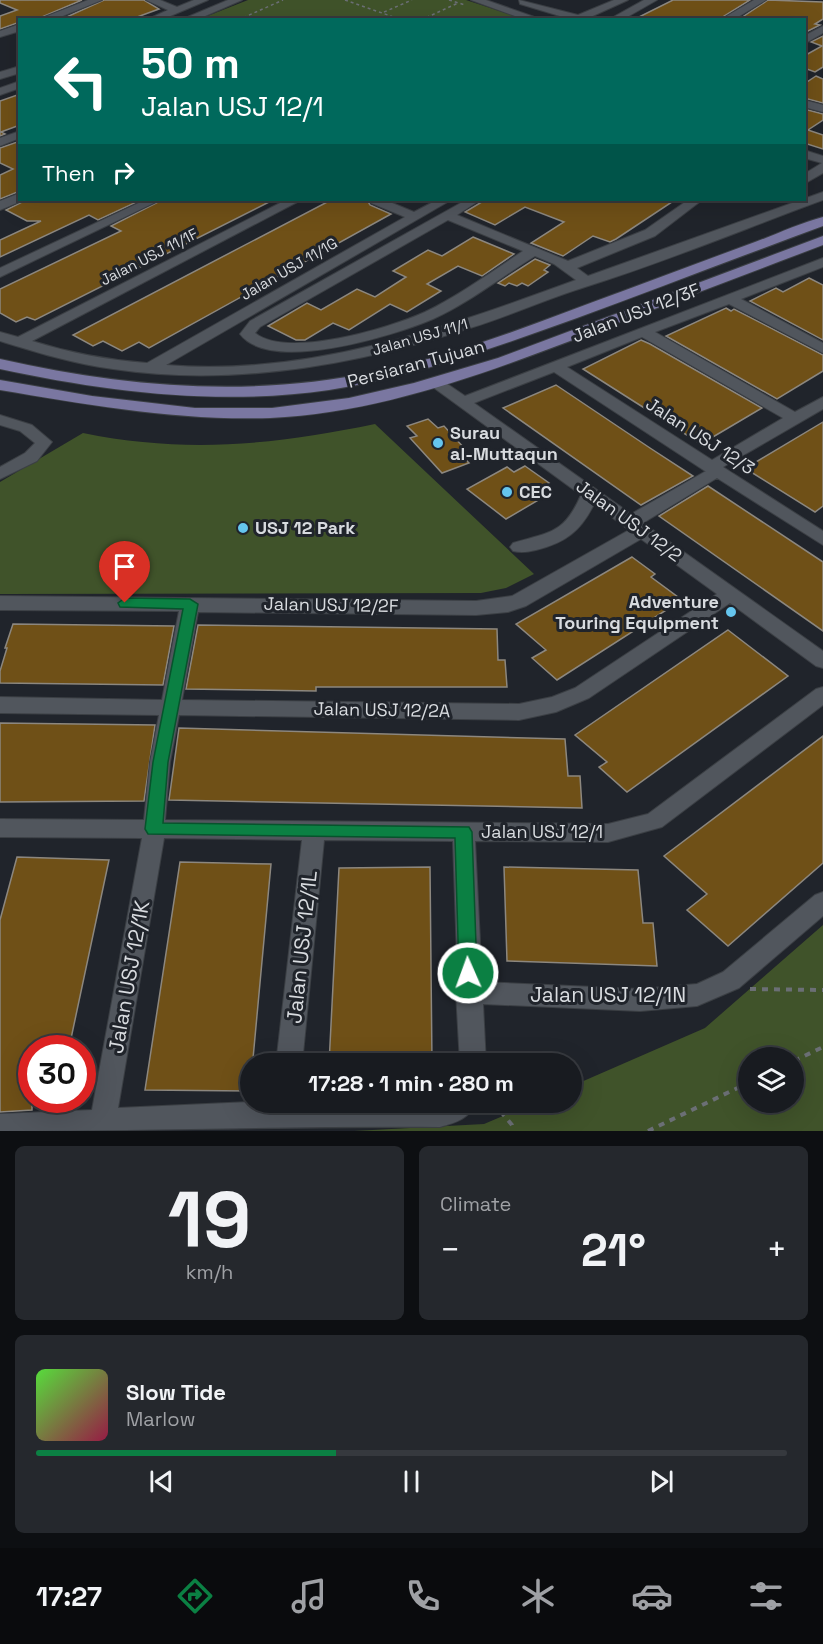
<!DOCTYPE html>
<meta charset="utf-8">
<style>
:root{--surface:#181b20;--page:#25282d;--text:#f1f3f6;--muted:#9fa1a5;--line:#36393e;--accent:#0b8043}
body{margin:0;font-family:"Space Grotesk",sans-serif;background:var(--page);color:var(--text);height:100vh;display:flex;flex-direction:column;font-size:22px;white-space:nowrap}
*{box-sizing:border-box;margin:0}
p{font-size:20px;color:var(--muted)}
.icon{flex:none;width:33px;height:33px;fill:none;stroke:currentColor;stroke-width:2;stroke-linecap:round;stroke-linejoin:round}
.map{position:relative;height:1131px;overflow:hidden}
.drawer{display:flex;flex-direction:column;gap:15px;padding:15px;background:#0d0f12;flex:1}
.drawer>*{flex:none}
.banner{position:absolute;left:18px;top:18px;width:788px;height:183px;border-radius:0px;box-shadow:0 6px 24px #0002,0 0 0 2px var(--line);background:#00695c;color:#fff;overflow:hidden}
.fabs{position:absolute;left:738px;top:1047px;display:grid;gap:12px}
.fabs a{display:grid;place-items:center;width:66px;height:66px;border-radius:50%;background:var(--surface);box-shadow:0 6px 24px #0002,0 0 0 2px var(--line);font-size:30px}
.speed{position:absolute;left:18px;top:1035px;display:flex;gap:12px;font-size:30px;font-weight:700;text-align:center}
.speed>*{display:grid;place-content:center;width:78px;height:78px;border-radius:50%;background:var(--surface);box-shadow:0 6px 24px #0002,0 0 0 2px var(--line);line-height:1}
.speed .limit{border:9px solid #d22;background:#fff;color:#111}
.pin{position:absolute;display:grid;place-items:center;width:51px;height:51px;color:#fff;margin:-62px -26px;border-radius:50% 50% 50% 0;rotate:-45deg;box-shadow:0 0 6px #0007}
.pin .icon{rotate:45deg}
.me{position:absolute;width:66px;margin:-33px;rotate:358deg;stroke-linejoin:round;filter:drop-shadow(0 0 4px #0008)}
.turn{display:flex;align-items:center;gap:21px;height:126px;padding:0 24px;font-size:27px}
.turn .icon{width:78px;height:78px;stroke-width:2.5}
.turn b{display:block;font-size:42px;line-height:51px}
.then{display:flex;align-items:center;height:57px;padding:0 24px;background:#0003;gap:12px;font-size:22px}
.big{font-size:45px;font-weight:600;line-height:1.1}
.drawer .widget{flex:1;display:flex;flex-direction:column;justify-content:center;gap:9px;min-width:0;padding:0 21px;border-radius:9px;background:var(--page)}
.drawer .dial{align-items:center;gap:0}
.dial b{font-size:78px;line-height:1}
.song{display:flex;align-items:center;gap:18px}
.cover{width:72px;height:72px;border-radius:9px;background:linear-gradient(135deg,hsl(110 70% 55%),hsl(340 70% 35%))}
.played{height:6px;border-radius:3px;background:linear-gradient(90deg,var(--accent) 40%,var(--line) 40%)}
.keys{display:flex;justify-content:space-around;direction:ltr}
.heat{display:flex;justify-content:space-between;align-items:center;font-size:33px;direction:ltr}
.drawer .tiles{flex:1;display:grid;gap:15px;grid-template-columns:1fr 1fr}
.widget:last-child{grid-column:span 2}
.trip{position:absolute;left:240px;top:1053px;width:342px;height:60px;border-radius:30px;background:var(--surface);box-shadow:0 6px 24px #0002,0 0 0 2px var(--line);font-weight:600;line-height:60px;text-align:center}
.menu{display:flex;height:96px;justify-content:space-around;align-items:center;background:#0a0b0d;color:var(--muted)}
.menu .icon{width:42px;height:42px}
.menu .active{color:var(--accent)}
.menu b{font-size:27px;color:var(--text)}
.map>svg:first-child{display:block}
.green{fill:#40532a;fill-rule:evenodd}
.building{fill:#6f5017;stroke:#8c877f;stroke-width:1.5}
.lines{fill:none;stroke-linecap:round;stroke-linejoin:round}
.minor-casing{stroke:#3b3f44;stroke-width:2}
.major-casing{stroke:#3b3f44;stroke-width:2}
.path-far1{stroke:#6b6f75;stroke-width:1.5;stroke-dasharray:3 3;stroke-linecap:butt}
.path{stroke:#6b6f75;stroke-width:4;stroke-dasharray:6 6;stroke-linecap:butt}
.minor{fill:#51565d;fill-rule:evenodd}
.major{fill:#7a77a1;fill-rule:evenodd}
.route{fill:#0b8043;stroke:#07532c;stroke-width:1.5}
.poi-dot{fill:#65c5ee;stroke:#20242b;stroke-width:2}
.labels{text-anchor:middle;stroke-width:6;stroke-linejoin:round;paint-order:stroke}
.far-street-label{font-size:15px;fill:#d8dbdf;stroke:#20242b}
.street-label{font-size:18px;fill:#d8dbdf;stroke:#20242b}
.poi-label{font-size:18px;font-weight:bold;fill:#d8dbdf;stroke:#20242b;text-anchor:start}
.near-street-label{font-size:21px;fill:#d8dbdf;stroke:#20242b}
</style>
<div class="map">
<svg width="823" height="1131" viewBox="0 0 823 1131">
<rect width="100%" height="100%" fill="#20242b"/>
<g class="green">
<polygon points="248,0 466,0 521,18 200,19"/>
<path d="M375,424L534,574L506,588L481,593L0,594V482L83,433C186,454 273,445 375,424Z"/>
<path d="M823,925V1131H354L484,1124L534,1103L572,1102V1086L705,1028ZM748,1058H794V1102H748Z"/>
</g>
<g class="building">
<polygon points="0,0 82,0 35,20 20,20 20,22 0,29 0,16 17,10 0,3"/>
<polygon points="104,0 144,0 159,9 129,20 60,20"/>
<polygon points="673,0 750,0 718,20 633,20"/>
<polygon points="768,0 823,2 823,19 815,24 820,25 804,33 804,20 738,20"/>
<polygon points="823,36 823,67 815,72 804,68 804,56 822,46 811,42"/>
<polygon points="816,76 823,79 823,103 804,98 804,84"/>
<polygon points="20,94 20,125 1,132 5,134 0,136 0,101"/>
<polygon points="804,109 823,114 823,120 808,130 823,135 823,149 804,143"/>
<polygon points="20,141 20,191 0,199 0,175 13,169 0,163 0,148"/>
<polygon points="26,200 141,200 98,220 89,215 0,257 0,240 41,221 27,221 6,210"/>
<polygon points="162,200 273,200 35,320 27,317 16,322 0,313 0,289 121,231 111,226"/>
<polygon points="331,200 367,200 370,205 391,214 149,348 139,342 122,351 103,341 93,346 73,335"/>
<polygon points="485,200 675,200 616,239 610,242 593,236 563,256 531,243 564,222 525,207 495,225 465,212"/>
<polygon points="473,237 514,254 482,276 458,266 427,284 441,291 407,312 390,304 349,330 333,323 305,340 296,340 268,326 307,303 321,310 357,289 375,297 406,277 393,271 428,250 442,256"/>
<polygon points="535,259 550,265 544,270 548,272 528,286 522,283 517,286 509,283 505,286 498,283"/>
<polygon points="809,278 823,285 823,340 750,301 776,288 783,292"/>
<polygon points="726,308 731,311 734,309 823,355 823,371 777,399 666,336"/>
<polygon points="641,340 650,344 762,408 701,444 583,369"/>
<polygon points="556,385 650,448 693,476 641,505 503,408"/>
<polygon points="428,419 438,428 444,426 465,449 458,452 469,463 442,473 410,438 417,436 407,426"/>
<polygon points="823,422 823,506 815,512 751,472 751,465"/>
<polygon points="525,466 549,483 539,489 547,495 506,519 467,489 507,467 514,472"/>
<polygon points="708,486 823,562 823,631 659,516"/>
<polygon points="632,557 655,574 651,577 682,600 557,680 532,658 546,650 516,624"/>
<polygon points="13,624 174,626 163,685 0,683 0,671 7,648 5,648"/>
<polygon points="198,625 497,629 498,660 505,660 507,687 316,687 316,691 186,689"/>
<polygon points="728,630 788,676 627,792 599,767 607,762 575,735"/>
<polygon points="0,723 155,725 144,801 0,802"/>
<polygon points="179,728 565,739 568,776 580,776 582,808 169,800"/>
<polygon points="823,736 823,863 728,946 687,910 707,894 664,856"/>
<polygon points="17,857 109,860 69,1048 32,1048 32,1110 0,1112 0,920"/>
<polygon points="180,862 271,864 250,1091 145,1090"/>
<polygon points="430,867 432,1064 329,1064 339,868"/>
<polygon points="504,867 638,870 643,923 653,923 657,966 507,961"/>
</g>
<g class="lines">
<g class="minor-casing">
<g id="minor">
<polygon points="88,0 102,0 53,20 37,20"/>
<polygon points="146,0 160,0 177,7 194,0 208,0 161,20 146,20 168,10"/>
<polygon points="228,0 242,0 196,20 183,19"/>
<polygon points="471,0 486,0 543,20 526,20"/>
<polygon points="519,0 578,15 614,0 628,0 584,20 573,20 520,4"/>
<polygon points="644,0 657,0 622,20 608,20"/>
<polygon points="754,0 766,0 733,20 720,20"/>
<polygon points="20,24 20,31 0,37 0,31"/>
<polygon points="823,26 823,33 804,44 804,36"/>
<polygon points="20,66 20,73 0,79 0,72"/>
<polygon points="20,81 20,88 0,95 0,88"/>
<polygon points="804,100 823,105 823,112 804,107"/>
<polygon points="20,131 20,138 0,146 0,138"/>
<polygon points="804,150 823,156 823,173 804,184 804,174 822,163 804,158"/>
<path d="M823,192V200C744,229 665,262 585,287C546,299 509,316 470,328C357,365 232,387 113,369C74,364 36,352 0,341V332L18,337L286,200H301L32,341C70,353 108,360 147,363L405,217L371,203L369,200H385L414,212L437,200H451L166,365C308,377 445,328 576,280L554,264L535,256C501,277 469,303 433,319C393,336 270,374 240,334L250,321L466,200H480L457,215L568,261L645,230L688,200H702L655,236L577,268L588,276ZM448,220L523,251C491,272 460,295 425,312C390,328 287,359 255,333L260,327Z"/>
<polygon points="20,193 20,200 24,200 0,210 0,201"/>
<polygon points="145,200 160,200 0,277 0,268"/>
<path d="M823,258V267L741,299L823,343V353L729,304L655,332L795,412L823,397V409L723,467L823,531V545L717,478L643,523L823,651V668L816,666L730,603L589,698L556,712L519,720L179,715L170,762L165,820L608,824L648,814L816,689L823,687V705L662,827L608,842L475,841L482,982L640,989L697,984L723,972L815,895L823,892V916L739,988L697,1006L640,1011L483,1004L486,1064H460L456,992L458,987L453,841L324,840L302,1064H276L302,840L164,838L118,1108L250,1102H476C469,1119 457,1122 440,1127C293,1126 147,1131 0,1131V1114L92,1110L142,838L0,837V819L144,820L150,762L159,715L0,713V697L162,700L179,611L0,610V596L476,601L512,596L629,530L594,504C581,531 565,543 536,550C528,552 521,553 513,551L510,547L513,543C550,532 564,534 581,495L430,385L427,382L430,379H440L465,396ZM642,337L783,418L712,460L567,367ZM554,372L705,471H706L631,514L474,403ZM641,539L717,594L575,688L552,697L519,704L182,700L198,612L476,615L508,612L526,606Z"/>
<polygon points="0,415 32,425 52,442 37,461 0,479 0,467 25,453 35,443 20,431 0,425"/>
</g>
</g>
<g class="major-casing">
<g id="major">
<path d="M823,217V226C741,256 659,288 577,318C496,347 414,377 329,390C219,406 107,392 0,369V359C123,387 249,398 373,372C459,355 541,321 623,291C667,275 711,258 755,242C777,234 800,223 823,217Z"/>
<path d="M823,236V245C747,274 670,303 594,332C491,371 382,413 270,418C179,421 89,405 0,390V380L92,396L195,408H272L349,398L414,383L498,358Z"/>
</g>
</g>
<g class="path-far1">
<polyline points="345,0 402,20"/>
<polyline points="449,0 465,5"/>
<polyline points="384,12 412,0"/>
<polyline points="238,20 283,0"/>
<polyline points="421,20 458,3"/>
</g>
<g class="path">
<polyline points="750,989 823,990"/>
<polyline points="794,1061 823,1047"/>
<polyline points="493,1102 512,1125 513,1131"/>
<polyline points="648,1131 748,1083"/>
</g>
<use href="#minor" class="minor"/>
<use href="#major" class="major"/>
</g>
<polygon class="route" points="125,598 190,599 198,604 168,762 163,823 469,827 472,832 477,973 474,978 468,981 461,978 459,973 455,838 148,834 145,829 153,762 183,609 120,607 118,603"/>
<g class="poi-dot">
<circle cx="438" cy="443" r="6"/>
<circle cx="507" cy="492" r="6"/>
<circle cx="243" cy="528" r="6"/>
<circle cx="731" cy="612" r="6"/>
</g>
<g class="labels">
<g class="far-street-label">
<text transform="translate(149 257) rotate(-27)" y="5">Jalan USJ 11/1F</text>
<text transform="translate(289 269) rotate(-30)" y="5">Jalan USJ 11/1G</text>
<text transform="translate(420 337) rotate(-16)" y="5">Jalan USJ 11/1</text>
</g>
<g class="street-label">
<text transform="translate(636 313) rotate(-21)" y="6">Jalan USJ 12/3F</text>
<text transform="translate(416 364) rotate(-15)" y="6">Persiaran Tujuan</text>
<text transform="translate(700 436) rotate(33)" y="6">Jalan USJ 12/3</text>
<text transform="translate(629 521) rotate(36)" y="6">Jalan USJ 12/2</text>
<text transform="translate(331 605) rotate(1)" y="6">Jalan USJ 12/2F</text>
<text transform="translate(382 710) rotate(1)" y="6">Jalan USJ 12/2A</text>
<text x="542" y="838">Jalan USJ 12/1</text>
</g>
<g class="poi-label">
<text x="450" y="439">Surau<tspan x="450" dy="21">al-Muttaqun</tspan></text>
<text x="519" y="498">CEC</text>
<text x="255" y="534">USJ 12 Park</text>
<text x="719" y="608" text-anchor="end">Adventure<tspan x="719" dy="21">Touring Equipment</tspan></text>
</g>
<g class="near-street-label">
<text transform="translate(302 947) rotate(-84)" y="7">Jalan USJ 12/1L</text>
<text transform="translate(129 977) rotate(-80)" y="7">Jalan USJ 12/1K</text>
<text x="608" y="1002">Jalan USJ 12/1N</text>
</g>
</g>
</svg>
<div class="fabs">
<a><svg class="icon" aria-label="layers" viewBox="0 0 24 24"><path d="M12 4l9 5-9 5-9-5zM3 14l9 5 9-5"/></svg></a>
</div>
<div class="speed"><div class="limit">30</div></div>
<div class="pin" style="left:125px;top:603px;background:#d93025"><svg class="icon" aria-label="arrive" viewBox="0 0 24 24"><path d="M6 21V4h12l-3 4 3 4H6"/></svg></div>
<svg class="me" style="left:468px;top:973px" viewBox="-20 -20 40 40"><circle r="17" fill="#0b8043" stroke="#fff" stroke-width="3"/><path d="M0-11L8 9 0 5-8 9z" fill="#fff"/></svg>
<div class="trip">17:28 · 1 min · 280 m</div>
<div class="banner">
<div class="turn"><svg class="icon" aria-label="left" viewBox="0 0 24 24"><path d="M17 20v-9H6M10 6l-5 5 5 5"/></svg><div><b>50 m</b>Jalan USJ 12/1</div></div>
<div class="then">Then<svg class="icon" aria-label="right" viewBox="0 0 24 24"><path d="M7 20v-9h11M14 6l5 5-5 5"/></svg></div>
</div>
</div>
<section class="drawer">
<div class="tiles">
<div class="widget dial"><b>19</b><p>km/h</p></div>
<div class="widget"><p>Climate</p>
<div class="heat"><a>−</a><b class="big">21°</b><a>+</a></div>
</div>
<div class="widget">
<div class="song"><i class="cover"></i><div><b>Slow Tide</b><p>Marlow</p></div></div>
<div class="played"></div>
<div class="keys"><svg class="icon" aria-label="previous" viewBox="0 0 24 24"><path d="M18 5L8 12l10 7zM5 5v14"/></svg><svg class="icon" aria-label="pause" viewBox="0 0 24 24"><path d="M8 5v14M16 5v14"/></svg><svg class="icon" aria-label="next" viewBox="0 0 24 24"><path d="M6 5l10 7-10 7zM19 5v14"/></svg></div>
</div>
</div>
</section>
<nav class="menu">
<b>17:27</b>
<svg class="icon active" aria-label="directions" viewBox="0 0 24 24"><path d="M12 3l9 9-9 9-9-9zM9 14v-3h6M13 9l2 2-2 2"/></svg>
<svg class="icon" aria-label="music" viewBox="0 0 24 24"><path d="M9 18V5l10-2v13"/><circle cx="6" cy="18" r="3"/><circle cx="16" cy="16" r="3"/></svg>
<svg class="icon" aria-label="phone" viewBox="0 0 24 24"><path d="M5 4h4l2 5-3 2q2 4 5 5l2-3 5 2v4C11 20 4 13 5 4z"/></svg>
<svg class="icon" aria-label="climate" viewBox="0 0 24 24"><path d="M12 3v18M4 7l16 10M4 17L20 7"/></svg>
<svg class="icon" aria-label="car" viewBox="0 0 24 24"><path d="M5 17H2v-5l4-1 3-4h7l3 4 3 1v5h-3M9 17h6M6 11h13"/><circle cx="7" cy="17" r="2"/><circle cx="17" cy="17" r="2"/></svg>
<svg class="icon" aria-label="filters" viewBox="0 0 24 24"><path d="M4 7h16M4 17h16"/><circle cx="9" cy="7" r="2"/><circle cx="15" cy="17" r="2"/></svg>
</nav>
